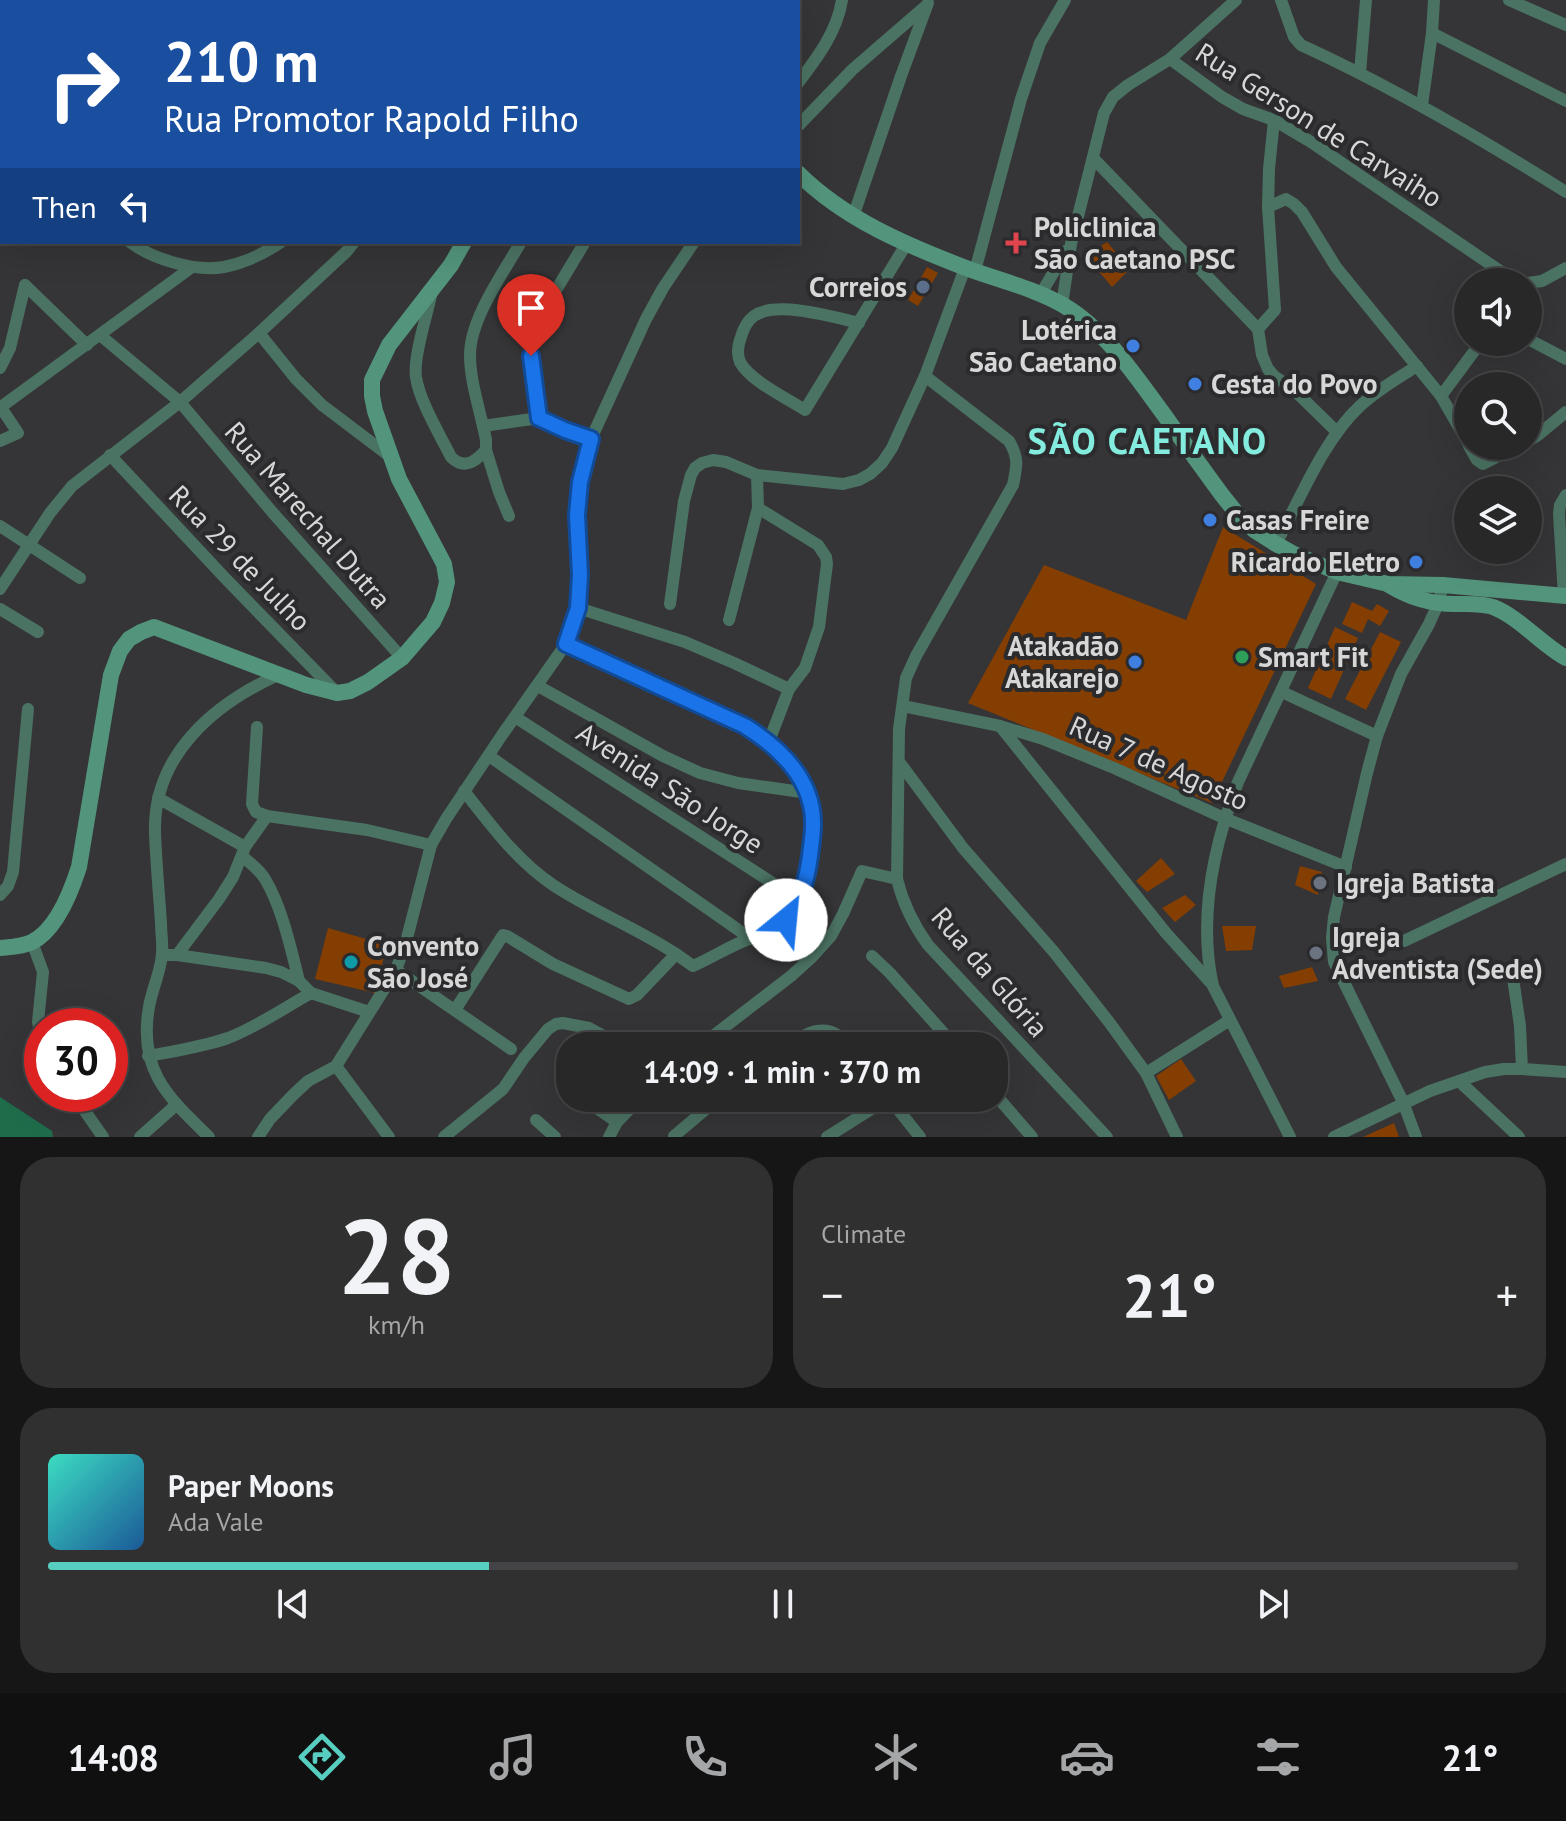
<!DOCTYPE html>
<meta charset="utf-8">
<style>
:root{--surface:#282829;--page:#303031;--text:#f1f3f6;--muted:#a5a6a8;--line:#444446;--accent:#58cec0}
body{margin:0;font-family:"PT Sans",sans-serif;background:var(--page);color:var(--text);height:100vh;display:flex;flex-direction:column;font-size:30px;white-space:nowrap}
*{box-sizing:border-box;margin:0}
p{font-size:26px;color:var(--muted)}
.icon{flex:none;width:44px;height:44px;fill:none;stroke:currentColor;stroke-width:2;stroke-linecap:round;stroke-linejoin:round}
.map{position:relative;height:1137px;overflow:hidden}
.panel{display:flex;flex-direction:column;gap:20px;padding:20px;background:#161617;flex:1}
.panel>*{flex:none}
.banner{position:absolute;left:0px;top:0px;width:800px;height:244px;box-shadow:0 8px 32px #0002,0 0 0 2px var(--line);background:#1a4fa0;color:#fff;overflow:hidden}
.buttons{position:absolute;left:1454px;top:268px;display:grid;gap:16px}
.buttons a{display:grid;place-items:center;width:88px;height:88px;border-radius:50%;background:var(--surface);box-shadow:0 8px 32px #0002,0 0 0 2px var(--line);font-size:40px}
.speed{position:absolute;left:24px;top:1008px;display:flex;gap:16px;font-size:40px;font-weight:700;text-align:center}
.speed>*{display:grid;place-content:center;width:104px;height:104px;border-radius:50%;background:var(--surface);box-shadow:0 8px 32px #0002,0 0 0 2px var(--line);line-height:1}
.speed .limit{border:12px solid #d22;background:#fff;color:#111}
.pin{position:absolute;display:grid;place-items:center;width:68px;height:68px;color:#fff;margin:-82px -34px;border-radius:50% 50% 50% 0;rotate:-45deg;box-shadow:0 0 8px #0007}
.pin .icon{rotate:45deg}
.me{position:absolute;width:88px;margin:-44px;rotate:28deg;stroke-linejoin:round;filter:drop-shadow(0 0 6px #0008)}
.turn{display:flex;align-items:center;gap:28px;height:168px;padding:0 32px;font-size:36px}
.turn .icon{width:104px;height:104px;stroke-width:2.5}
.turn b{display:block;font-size:56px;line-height:68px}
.then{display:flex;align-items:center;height:76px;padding:0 32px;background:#0003;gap:16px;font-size:30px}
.big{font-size:60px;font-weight:700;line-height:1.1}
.panel .widget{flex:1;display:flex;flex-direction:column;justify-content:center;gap:12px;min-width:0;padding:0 28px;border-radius:32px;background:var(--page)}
.panel .dial{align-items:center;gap:0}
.dial b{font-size:104px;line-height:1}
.song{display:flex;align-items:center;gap:24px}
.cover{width:96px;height:96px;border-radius:12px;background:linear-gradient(135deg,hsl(170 70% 55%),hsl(210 70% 35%))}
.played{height:8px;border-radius:4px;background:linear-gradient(90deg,var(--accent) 30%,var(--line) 30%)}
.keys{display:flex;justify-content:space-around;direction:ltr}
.heat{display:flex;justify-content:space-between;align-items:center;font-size:44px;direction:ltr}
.panel .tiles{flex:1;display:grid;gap:20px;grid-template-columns:1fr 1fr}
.widget:last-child{grid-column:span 2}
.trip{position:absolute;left:556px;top:1032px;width:452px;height:80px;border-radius:32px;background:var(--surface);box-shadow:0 8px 32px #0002,0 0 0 2px var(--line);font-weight:700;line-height:80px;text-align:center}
.tab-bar{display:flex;height:128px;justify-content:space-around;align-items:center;background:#101010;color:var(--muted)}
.tab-bar .icon{width:56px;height:56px}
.tab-bar .active{color:var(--accent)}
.tab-bar b{font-size:36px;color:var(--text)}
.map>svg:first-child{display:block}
.forest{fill:#1f6c4b}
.building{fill:#843e01}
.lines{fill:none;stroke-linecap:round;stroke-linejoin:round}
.street{stroke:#4b7363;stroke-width:12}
.secondary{stroke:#53957c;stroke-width:16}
.route-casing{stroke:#114b97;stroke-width:20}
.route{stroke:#1a73e8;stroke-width:14}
.health-dot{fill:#e0444e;stroke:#2b2b2d;stroke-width:3}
.service-dot{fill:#5c6f8a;stroke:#2b2b2d;stroke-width:3}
.shop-dot{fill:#3f7fe0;stroke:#2b2b2d;stroke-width:3}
.leisure-dot{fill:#2e9e5b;stroke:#2b2b2d;stroke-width:3}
.worship-dot{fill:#6b7280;stroke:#2b2b2d;stroke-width:3}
.culture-dot{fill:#0f9aa8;stroke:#2b2b2d;stroke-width:3}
.labels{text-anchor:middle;stroke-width:8;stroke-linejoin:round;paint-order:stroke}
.street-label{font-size:28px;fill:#d7d7d8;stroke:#2b2b2d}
.poi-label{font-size:28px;font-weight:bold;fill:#d7d7d8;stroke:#2b2b2d;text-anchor:start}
.district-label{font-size:36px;font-weight:bold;letter-spacing:2px;fill:#83ecde;stroke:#2b2b2d}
</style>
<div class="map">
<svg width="1566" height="1137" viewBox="0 0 1566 1137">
<rect width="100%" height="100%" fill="#353537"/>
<polygon class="forest" points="0,1097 52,1131 53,1137 0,1137"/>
<g class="building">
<polygon points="1107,242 1130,269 1112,287 1086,256"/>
<polygon points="927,267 938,273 918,306 908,300"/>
<polygon points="1223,527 1316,584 1212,803 968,703 1044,565 1186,620"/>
<polygon points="1352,602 1372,611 1377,604 1389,611 1380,626 1368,619 1362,633 1342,624"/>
<polygon points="1335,627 1358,638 1331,699 1308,688"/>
<polygon points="1380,632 1401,642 1366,710 1345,699"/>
<polygon points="1161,858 1175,874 1147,892 1136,881"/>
<polygon points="1300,866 1322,872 1318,895 1295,885"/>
<polygon points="1185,895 1196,905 1175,922 1162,908"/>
<polygon points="1222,926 1256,926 1252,950 1226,951"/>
<polygon points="328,928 387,945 375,993 315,979"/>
<polygon points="1312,967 1318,981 1284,988 1279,976"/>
<polygon points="1181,1059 1196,1081 1169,1100 1156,1076"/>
<polygon points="1394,1123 1399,1137 1363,1137"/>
</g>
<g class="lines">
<g class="street">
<polyline points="114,0 121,2"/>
<polyline points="363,0 364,2"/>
<polyline points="476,0 477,2"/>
<polyline points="576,0 576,2"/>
<path d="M1281,0L1294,37L1301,45C1393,87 1480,138 1566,192"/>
<polyline points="1509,0 1566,25"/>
<polyline points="326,2 328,0"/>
<polyline points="527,2 528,0"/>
<polyline points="1432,33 1566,101"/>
<polyline points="0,56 2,55"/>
<polyline points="1170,59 1222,97 1243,109 1274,120 1311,142 1503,273 1524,282"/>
<polyline points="1360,73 1366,0"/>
<path d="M798,83C817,58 837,32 842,0"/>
<polyline points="1422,105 1432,33 1434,0"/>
<polyline points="1274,120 1269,169 1268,207 1275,310 1258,329 1262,355 1268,369 1274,376 1293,389 1337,432"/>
<polyline points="798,126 853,69 927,5"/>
<polyline points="0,132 2,125"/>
<polyline points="1093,158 1258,329"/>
<polyline points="1268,207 1286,199 1294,204 1302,212 1336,267 1441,396 1468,443"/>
<polyline points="853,217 901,76 928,3"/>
<path d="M130,242C152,259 195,272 224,267C244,263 265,253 281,242"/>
<polyline points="975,271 1021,99 1040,43 1065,0"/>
<polyline points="1528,283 1542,281 1566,268"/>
<polyline points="25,285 87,345"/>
<path d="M432,291C428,312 413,357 416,377C419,400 440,435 451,457C464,470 475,462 486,450V440C481,413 470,383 470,355C470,319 503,273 521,242"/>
<polyline points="1040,295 1067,250"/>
<polyline points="1062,305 1071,244 1104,113 1113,97 1128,85 1170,59 1236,0"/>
<path d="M859,323C834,317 776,300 754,316C747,321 743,330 741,337C738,345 737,355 740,362C749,380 788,399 805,410L907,243"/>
<polyline points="259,333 296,379 322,405 392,458"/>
<polyline points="100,335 180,402 273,513 402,658"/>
<polyline points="1528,339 1566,359"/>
<polyline points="0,368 10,348 25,285"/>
<path d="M925,376L1009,441C1019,458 1017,466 1013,485L916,656L906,678L899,729L897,879C903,904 913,924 928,945L1107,1137"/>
<polyline points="1441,396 1481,342"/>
<polyline points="0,406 18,433 0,441"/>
<polyline points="1,407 192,267"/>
<polyline points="539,418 531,356 532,338 538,320 585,242"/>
<polyline points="483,426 539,418 565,430 591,439"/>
<polyline points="1528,441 1538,435 1566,412"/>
<polyline points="1469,446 1477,460 1483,464 1518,446"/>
<polyline points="486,450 499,492 509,516"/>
<polyline points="110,455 225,578 337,693"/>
<polyline points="758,508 818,545 826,557 827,564 819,627 805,668 789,689 769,741"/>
<polyline points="0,526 80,578"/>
<path d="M1276,544C1299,501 1324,439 1360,406C1377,390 1398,378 1417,366"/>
<polyline points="0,589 50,513 72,486 180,402 259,333 347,251 354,242"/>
<polyline points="1564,596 1559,514 1560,505 1566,495"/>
<polyline points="670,604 684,501 691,475 695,468 702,463 713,460 726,462 757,475 843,484 859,480 870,474 882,463 892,448 925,376 965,268"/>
<polyline points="578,608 685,642 734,663 789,689"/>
<polyline points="0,609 38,632"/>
<polyline points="729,620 758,508 757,475"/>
<polyline points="538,686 663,756 700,773 738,783 808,793"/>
<polyline points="1282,692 1377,736"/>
<polyline points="903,706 1000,726 1043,739 1114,768 1224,818 1346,867"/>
<polyline points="515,717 799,900"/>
<polyline points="1000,726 1166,933 1211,983"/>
<polyline points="257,727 252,804 256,812 267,816 367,830 431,845"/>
<polyline points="489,756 750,938"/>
<polyline points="900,763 963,848 1054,952 1109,1022 1146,1073 1177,1137"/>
<path d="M464,791C491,825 517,861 553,885C592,911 637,928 676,954"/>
<polyline points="158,798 245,847"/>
<path d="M242,856C250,863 259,869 265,879C282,907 291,949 299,981"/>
<polyline points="0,895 8,886 13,872 28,709"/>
<polyline points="1404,941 1566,864"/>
<polyline points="32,942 43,972 38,1022 42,1042"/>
<polyline points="162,955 177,955 266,968 281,972 299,981 311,993 369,1012"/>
<polyline points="177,955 219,899 233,877 245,847 267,816"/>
<polyline points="872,956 890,973 955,1046"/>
<polyline points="396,970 511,1049"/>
<polyline points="1513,978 1520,1026 1522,1069"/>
<path d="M455,1010L503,935L507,936L553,964L629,999L637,995L676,954L693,966C712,958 729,946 749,939C752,938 757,938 761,937C770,935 779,927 786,920C802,904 807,880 809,858C811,846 814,833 813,821C810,777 781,748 745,726L566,644"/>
<polyline points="700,1046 791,976 812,957 831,936 843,914 862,871 897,879"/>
<path d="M787,1046C809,1030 830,1021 849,1046"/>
<path d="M148,1056C175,1051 202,1047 228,1038C257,1027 284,1008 311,993"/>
<polyline points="336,1066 389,1137"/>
<polyline points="1146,1073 1230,1020"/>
<polyline points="1459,1081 1519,1137"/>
<polyline points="994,1093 1032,1137"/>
<polyline points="73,1094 103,1137"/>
<polyline points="591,1098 588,1102 617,1122"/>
<polyline points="889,1098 920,1137"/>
<polyline points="536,1120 555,1137"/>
<polyline points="674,1136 719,1098"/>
<polyline points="140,1137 176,1105"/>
<path d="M209,1137C167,1096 138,1070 149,1007C152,989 161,971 162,954C163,944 161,933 161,923C159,893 156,862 155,832C153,755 214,704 278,675"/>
<polyline points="258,1137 270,1119 293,1095 308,1081 336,1066 396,970 406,942 431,845 446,819 502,735 566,644 578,608 580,575 577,515 580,482 591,439 646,319 663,288 694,242"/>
<polyline points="444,1137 503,1089 524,1058 548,1029 556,1024 563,1023 589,1028 622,1046"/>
<polyline points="609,1137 617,1122 640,1098"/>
<polyline points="827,1137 889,1098"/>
<path d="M1290,1137L1213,986C1198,918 1213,847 1238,782L1337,572"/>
<polyline points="1334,1137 1430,1091 1485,1072 1504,1069 1522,1069 1566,1072"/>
<polyline points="1416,1137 1403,1102 1334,962 1332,938 1334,917 1367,773 1377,736 1401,674 1429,624 1438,604 1443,585"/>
</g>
<g class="secondary">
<polyline points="703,0 703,2"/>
<path d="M798,173C844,219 906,245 966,268C998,280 1033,288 1063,305C1105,329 1137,378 1165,416C1184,443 1203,469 1222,495L1238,515L1254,530L1276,544L1292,553L1337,572L1388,584L1443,585L1566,596"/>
<path d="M1389,585C1411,598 1430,604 1455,604C1468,604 1481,603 1493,607C1519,617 1541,644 1566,658"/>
<path d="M0,948C10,947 22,947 32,942C56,930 71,892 79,867L111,675L120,651L129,639L141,632L154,627L306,685L337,693L350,691L368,682L402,658L433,622L442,603L447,582L444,564L399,479L375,411L372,396V380L389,345L451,265L464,242"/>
</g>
</g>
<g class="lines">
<g class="route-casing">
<path id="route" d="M531,356L539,418L565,430L591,439L580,482L577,515L580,575L578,608L566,644L745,726C780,748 814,780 813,825C813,835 811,846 810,856C807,880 801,901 786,920"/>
</g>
<use href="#route" class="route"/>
</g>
<path class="health-dot" d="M1012 231h8v8h8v8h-8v8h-8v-8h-8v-8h8z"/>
<circle class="service-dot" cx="923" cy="287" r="8"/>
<g class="shop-dot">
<circle cx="1133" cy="346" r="8"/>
<circle cx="1195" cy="384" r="8"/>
<circle cx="1210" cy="520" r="8"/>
<circle cx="1416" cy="562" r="8"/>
<circle cx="1135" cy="662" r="8"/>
</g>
<circle class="leisure-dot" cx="1242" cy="657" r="8"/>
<g class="worship-dot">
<circle cx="1320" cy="883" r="8"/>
<circle cx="1316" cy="953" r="8"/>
</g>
<circle class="culture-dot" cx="351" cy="962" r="8"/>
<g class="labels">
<g class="street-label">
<text transform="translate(1319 125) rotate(32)" y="10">Rua Gerson de Carvaiho</text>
<text transform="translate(308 515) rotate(49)" y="10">Rua Marechal Dutra</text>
<text transform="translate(240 558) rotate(46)" y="10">Rua 29 de Julho</text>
<text transform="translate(1159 763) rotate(24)" y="10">Rua 7 de Agosto</text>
<text transform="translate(670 788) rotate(33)" y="10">Avenida São Jorge</text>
<text transform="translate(990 972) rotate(49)" y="10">Rua da Glória</text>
</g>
<g class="poi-label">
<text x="1034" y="237">Policlinica<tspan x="1034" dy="32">São Caetano PSC</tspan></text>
<text x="907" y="297" text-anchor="end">Correios</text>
<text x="1117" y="340" text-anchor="end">Lotérica<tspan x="1117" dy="32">São Caetano</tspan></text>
<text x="1211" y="394">Cesta do Povo</text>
<text x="1226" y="530">Casas Freire</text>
<text x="1400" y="572" text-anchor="end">Ricardo Eletro</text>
<text x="1119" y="656" text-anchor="end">Atakadão<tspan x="1119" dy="32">Atakarejo</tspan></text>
<text x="1258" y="667">Smart Fit</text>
<text x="1336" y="893">Igreja Batista</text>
<text x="1332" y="947">Igreja<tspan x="1332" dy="32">Adventista (Sede)</tspan></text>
<text x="367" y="956">Convento<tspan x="367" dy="32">São José</tspan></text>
</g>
<g class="district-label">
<text x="1148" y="454">SÃO CAETANO</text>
</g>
</g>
</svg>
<div class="buttons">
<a><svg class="icon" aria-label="sound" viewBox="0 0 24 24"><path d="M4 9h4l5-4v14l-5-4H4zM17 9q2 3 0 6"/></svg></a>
<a><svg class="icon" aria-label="search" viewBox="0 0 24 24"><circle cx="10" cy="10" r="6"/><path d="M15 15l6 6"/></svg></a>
<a><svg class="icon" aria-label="layers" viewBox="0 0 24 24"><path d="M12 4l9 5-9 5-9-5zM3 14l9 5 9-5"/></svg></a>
</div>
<div class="speed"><div class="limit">30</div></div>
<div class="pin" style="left:531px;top:356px;background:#d93025"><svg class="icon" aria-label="arrive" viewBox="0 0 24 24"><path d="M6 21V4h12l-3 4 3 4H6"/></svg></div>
<svg class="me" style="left:786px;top:920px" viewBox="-20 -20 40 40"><circle r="19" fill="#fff"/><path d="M0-13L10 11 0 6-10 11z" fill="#1a73e8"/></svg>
<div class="trip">14:09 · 1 min · 370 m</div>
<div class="banner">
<div class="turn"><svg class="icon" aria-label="right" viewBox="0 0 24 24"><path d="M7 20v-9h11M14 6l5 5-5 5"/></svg><div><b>210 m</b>Rua Promotor Rapold Filho</div></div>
<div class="then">Then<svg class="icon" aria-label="left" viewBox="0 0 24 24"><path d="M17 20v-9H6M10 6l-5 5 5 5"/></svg></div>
</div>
</div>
<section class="panel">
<div class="tiles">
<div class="widget dial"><b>28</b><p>km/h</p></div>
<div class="widget"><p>Climate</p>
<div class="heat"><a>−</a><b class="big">21°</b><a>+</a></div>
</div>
<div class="widget">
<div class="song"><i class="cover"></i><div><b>Paper Moons</b><p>Ada Vale</p></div></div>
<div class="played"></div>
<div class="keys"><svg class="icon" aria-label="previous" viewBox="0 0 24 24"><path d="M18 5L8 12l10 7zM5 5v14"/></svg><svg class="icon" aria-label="pause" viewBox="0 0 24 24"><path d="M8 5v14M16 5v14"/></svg><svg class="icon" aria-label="next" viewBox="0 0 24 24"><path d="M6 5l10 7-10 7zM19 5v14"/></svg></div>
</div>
</div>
</section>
<nav class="tab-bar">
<b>14:08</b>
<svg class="icon active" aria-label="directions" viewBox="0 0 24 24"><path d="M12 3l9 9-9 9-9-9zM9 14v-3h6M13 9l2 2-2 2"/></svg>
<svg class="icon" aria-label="music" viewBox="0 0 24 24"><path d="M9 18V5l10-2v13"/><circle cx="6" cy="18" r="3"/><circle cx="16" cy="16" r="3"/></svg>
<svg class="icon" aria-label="phone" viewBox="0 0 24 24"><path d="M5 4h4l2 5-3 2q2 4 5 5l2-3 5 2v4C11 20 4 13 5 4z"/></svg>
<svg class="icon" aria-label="climate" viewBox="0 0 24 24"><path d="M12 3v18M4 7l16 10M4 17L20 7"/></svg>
<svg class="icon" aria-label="car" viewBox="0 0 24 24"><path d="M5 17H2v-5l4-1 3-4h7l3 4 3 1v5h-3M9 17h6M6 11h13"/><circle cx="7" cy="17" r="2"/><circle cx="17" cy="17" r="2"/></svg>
<svg class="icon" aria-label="filters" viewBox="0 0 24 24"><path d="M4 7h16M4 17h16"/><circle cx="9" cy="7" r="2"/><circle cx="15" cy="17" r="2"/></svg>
<b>21°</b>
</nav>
